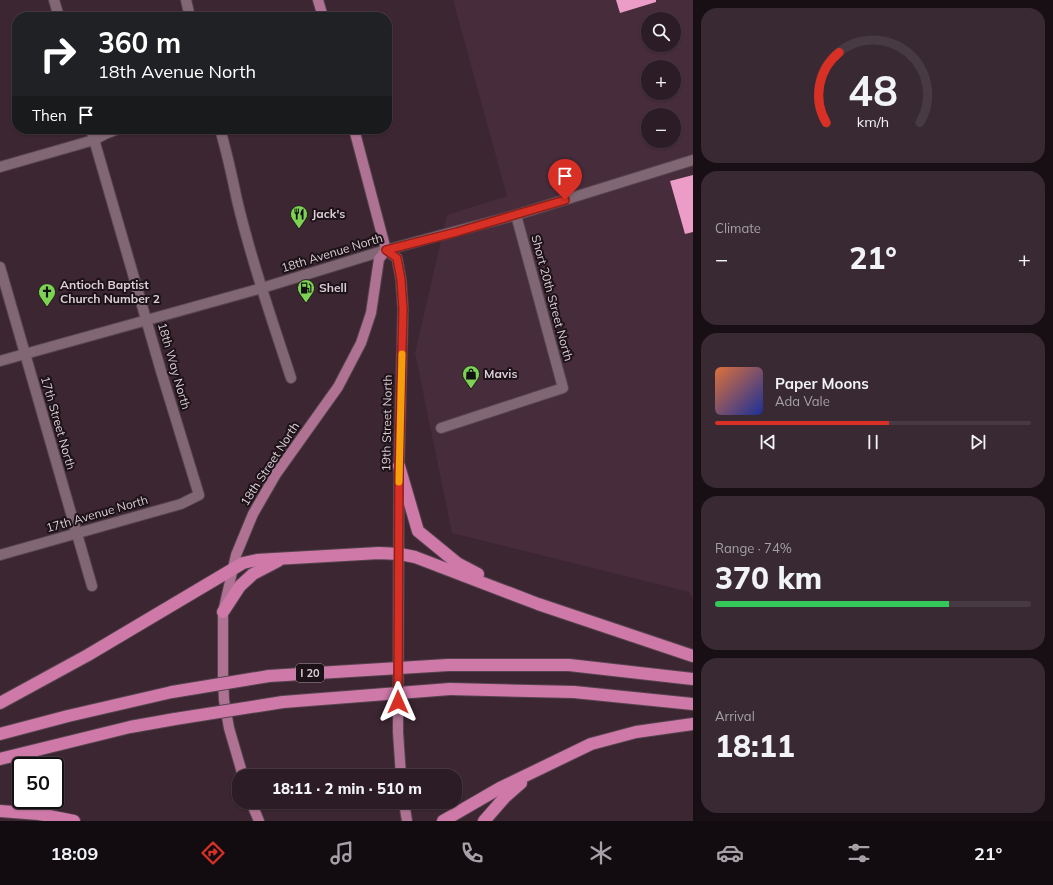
<!DOCTYPE html>
<meta charset="utf-8">
<style>
:root{--surface:#2c1c25;--page:#382932;--text:#f1f3f6;--muted:#a6a1a7;--line:#483a42;--accent:#d93025}
body{margin:0;font-family:Mulish,sans-serif;background:var(--page);color:var(--text);height:100vh;display:flex;flex-direction:column;font-size:15px;white-space:nowrap}
*{box-sizing:border-box;margin:0}
p{font-size:13px;color:var(--muted)}
.icon{flex:none;width:22px;height:22px;fill:none;stroke:currentColor;stroke-width:2;stroke-linecap:round;stroke-linejoin:round}
.map{position:relative;flex:1;overflow:hidden}
.side{display:flex;flex-direction:column;gap:8px;padding:8px;background:#180f14;width:360px}
.side>*{flex:none}
.hud{position:absolute;left:12px;top:12px;width:380px;height:122px;border-radius:16px;box-shadow:0 1px 3px #0004,0 0 0 1px var(--line);background:#202124;color:#fff;overflow:hidden}
.buttons{position:absolute;left:641px;top:12px;display:grid;gap:8px}
.buttons a{display:grid;place-items:center;width:40px;height:40px;border-radius:50%;background:var(--surface);box-shadow:0 1px 3px #0004,0 0 0 1px var(--line);font-size:20px}
.speed{position:absolute;left:12px;top:757px;display:flex;gap:8px;font-size:20px;font-weight:700;text-align:center}
.speed>*{display:grid;place-content:center;width:52px;height:52px;border-radius:50%;background:var(--surface);box-shadow:0 1px 3px #0004,0 0 0 1px var(--line);line-height:1}
.speed .limit{border:2px solid #111;border-radius:6px;background:#fff;color:#111}
.pin{position:absolute;display:grid;place-items:center;width:34px;height:34px;color:#fff;margin:-41px -17px;border-radius:50% 50% 50% 0;rotate:-45deg;box-shadow:0 0 4px #0007}
.pin .icon{rotate:45deg}
.me{position:absolute;width:44px;margin:-22px;rotate:0deg;stroke-linejoin:round;filter:drop-shadow(0 0 3px #0008)}
.turn{display:flex;align-items:center;gap:14px;height:84px;padding:0 20px;font-size:18px}
.turn .icon{width:52px;height:52px;stroke-width:2.5}
.turn b{display:block;font-size:28px;line-height:34px}
.then{display:flex;align-items:center;height:38px;padding:0 20px;background:#0003;gap:8px;font-size:15px}
.big{font-size:30px;font-weight:800;line-height:1.1}
.side .widget{flex:1;display:flex;flex-direction:column;justify-content:center;gap:6px;min-width:0;padding:0 14px;border-radius:16px;background:var(--page)}
.side .dial{align-items:center;gap:0}
.dial svg{height:104px;overflow:visible;fill:none;stroke:var(--line);stroke-width:7;stroke-linecap:round;text-anchor:middle}
.dial text{fill:var(--text);stroke:none}
.song{display:flex;align-items:center;gap:12px}
.cover{width:48px;height:48px;border-radius:6px;background:linear-gradient(135deg,hsl(20 70% 55%),hsl(230 70% 35%))}
.played{height:4px;border-radius:2px;background:linear-gradient(90deg,var(--accent) 55%,var(--line) 55%)}
.keys{display:flex;justify-content:space-around;direction:ltr}
.heat{display:flex;justify-content:space-between;align-items:center;font-size:22px;direction:ltr}
.charge{height:6px;border-radius:3px;background:linear-gradient(90deg,#34c759 74%,var(--line) 0)}
.trip{position:absolute;left:232px;top:769px;width:230px;height:40px;border-radius:16px;background:var(--surface);box-shadow:0 1px 3px #0004,0 0 0 1px var(--line);font-weight:800;line-height:40px;text-align:center}
.menu{display:flex;height:64px;justify-content:space-around;align-items:center;background:#120b0f;color:var(--muted)}
.menu .icon{width:28px;height:28px}
.menu .selected{color:var(--accent)}
.menu b{font-size:18px;color:var(--text)}
main{display:flex;flex:1;min-height:0}
.map>svg:first-child{display:block}
.built{fill:#472c3b;fill-rule:evenodd}
.building{fill:#eb9dc7}
.lines{fill:none;stroke-linecap:round;stroke-linejoin:round}
.minor-casing{stroke:#55444e;stroke-width:12}
.major-casing{stroke:#55444e;stroke-width:12}
.highway-casing{stroke:#55444e;stroke-width:14}
.minor{stroke:#806773;stroke-width:10}
.major{stroke:#af7293;stroke-width:10}
.highway{stroke:#cf79a9;stroke-width:12}
.highway-bridge-casing{stroke:#55444e;stroke-width:14;stroke-linecap:butt}
.highway-bridge{stroke:#cf79a9;stroke-width:12}
.route-casing{stroke:#8d1f18;stroke-width:10}
.route{stroke:#d93025;stroke-width:7}
.slow{stroke:#f59e0b;stroke-width:7}
.labels{text-anchor:middle;stroke-width:4;stroke-linejoin:round;paint-order:stroke}
.shield{fill:#1c1217;stroke:#a2969c;stroke-width:1}
.shield-label{font-size:11px;font-weight:bold;fill:#dcced5}
.poi-label{font-size:12px;font-weight:bold;fill:#dcced5;stroke:#1c1217;text-anchor:start}
.street-label{font-size:12px;fill:#dcced5;stroke:#1c1217}
</style>
<main>
<div class="map">
<svg width="693" height="821" viewBox="0 0 693 821">
<rect width="100%" height="100%" fill="#3b2631"/>
<path class="built" d="M453,0H693V599L689,592L452,533L415,353L447,215L507,196ZM648,19H674V45H648ZM648,67H674V93H648ZM648,115H674V141H648Z"/>
<g class="building">
<polygon points="616,0 656,0 656,2 620,13"/>
<polygon points="693,175 693,232 685,234 670,181"/>
</g>
<g class="lines">
<g class="minor-casing">
<g id="minor">
<polyline points="54,0 59,17"/>
<polyline points="186,0 190,17"/>
<path d="M220,129C227,153 232,176 237,200C251,259 272,320 291,378"/>
<polyline points="0,167 94,140 105,134 118,129"/>
<polyline points="0,267 92,586"/>
<polyline points="0,361 262,288 386,250 516,215 693,160"/>
<polyline points="441,428 563,388 516,215"/>
<polyline points="0,555 181,504 199,495 161,371 91,129"/>
</g>
</g>
<g class="major-casing">
<g id="major">
<polyline points="318,0 323,17"/>
<polyline points="354,129 386,250 397,258 401,280 403,309 399,466 398,732 401,776"/>
<polyline points="243,776 229,728 224,700 223,677 223,612 236,555 253,514 276,474 338,387 361,343 371,313 379,259 386,250"/>
<polyline points="251,802 259,821"/>
<polyline points="404,802 407,821"/>
</g>
</g>
<g class="highway-casing">
<g id="highway">
<polyline points="399,466 418,531 457,563 478,574"/>
<polyline points="223,612 240,586 253,574 278,561"/>
<polyline points="448,665 569,665 693,679"/>
<polyline points="450,689 574,692 693,704"/>
<polyline points="0,703 88,655 243,563 257,560 379,553 400,554 415,557 538,604 693,656"/>
<polyline points="0,734 68,716 172,692"/>
<polyline points="0,759 130,727 175,719"/>
<polyline points="0,811 39,814 74,821"/>
<polyline points="443,821 500,788 591,744 636,732 693,724"/>
<polyline points="484,821 505,797 521,783"/>
</g>
</g>
<use href="#minor" class="minor"/>
<use href="#major" class="major"/>
<use href="#highway" class="highway"/>
<g class="highway-bridge-casing">
<g id="highway-bridge">
<polyline points="172,692 269,676 448,665"/>
<polyline points="175,719 283,702 450,689"/>
</g>
</g>
<use href="#highway-bridge" class="highway-bridge"/>
</g>
<g class="lines">
<g class="route-casing">
<polyline id="route" points="398,702 399,466 403,309 401,280 397,258 386,250 457,232 565,200"/>
</g>
<use href="#route" class="route"/>
<polyline class="slow" points="399,482 402,354"/>
</g>
<defs>
<g id="restaurant-pin" transform="scale(0.9)"><path d="M0 17L-7.5 6A9.5 9.5 0 1 1 7.5 6Z" fill="#7dd153" stroke="#1c1217"/><path d="M-5-6h1v4h1v-4h1v4h1v-4h1v5L-1.5 .5V6h-2V.5L-5-1ZM5-6V6H3V1.5H1.5Q1.5-4 5-6Z" fill="#111"/></g>
<g id="fuel-pin" transform="scale(0.9)"><path d="M0 17L-7.5 6A9.5 9.5 0 1 1 7.5 6Z" fill="#7dd153" stroke="#1c1217"/><path d="M-5.5-6h7V0h2V4h1.3V-2.5L3-4.5l.8-.8L6-3V5H2.5V1h-1V6h-7ZM-4.2-4.7v3.2H.2V-4.7Z" fill="#111"/></g>
<g id="church-pin" transform="scale(0.9)"><path d="M0 17L-7.5 6A9.5 9.5 0 1 1 7.5 6Z" fill="#7dd153" stroke="#1c1217"/><path d="M-1.2-6h2.4v3.5h3.3v2.4h-3.3V6h-2.4V-.1h-3.3v-2.4h3.3Z" fill="#111"/></g>
<g id="shop-pin" transform="scale(0.9)"><path d="M0 17L-7.5 6A9.5 9.5 0 1 1 7.5 6Z" fill="#7dd153" stroke="#1c1217"/><path d="M-5-2.5h2.3a2.7 3.5 0 0 1 5.4 0H5L5.5 6h-11ZM-1.5-2.5h3a1.5 2.3 0 0 0-3 0Z" fill="#111"/></g>
</defs>
<g fill-rule="evenodd">
<use href="#restaurant-pin" x="299" y="214"/>
<use href="#fuel-pin" x="306" y="288"/>
<use href="#church-pin" x="47" y="292"/>
<use href="#shop-pin" x="471" y="374"/>
</g>
<g class="labels">
<rect class="shield" x="296" y="664" width="28" height="18" rx="3"/>
<g class="shield-label">
<text x="310" y="677">I 20</text>
</g>
<g class="poi-label">
<text x="312" y="218">Jack's</text>
<text x="60" y="289">Antioch Baptist<tspan x="60" dy="14">Church Number 2</tspan></text>
<text x="319" y="292">Shell</text>
<text x="484" y="378">Mavis</text>
</g>
<g class="street-label">
<text transform="translate(332 253) rotate(-17)" y="4">18th Avenue North</text>
<text transform="translate(552 298) rotate(75)" y="4">Short 20th Street North</text>
<text transform="translate(174 366) rotate(74)" y="4">18th Way North</text>
<text transform="translate(58 423) rotate(74)" y="4">17th Street North</text>
<text transform="translate(387 423) rotate(-89)" y="4">19th Street North</text>
<text transform="translate(270 464) rotate(-57)" y="4">18th Street North</text>
<text transform="translate(97 514) rotate(-16)" y="4">17th Avenue North</text>
</g>
</g>
</svg>
<div class="buttons">
<a><svg class="icon" aria-label="search" viewBox="0 0 24 24"><circle cx="10" cy="10" r="6"/><path d="M15 15l6 6"/></svg></a>
<a>+</a>
<a>−</a>
</div>
<div class="speed"><div class="limit">50</div></div>
<div class="pin" style="left:565px;top:200px;background:#d93025"><svg class="icon" aria-label="arrive" viewBox="0 0 24 24"><path d="M6 21V4h12l-3 4 3 4H6"/></svg></div>
<svg class="me" style="left:398px;top:702px" viewBox="-20 -20 40 40"><path d="M0-17L14 15 0 8-14 15z" fill="#d93025" stroke="#fff" stroke-width="4"/></svg>
<div class="trip">18:11 · 2 min · 510 m</div>
<div class="hud">
<div class="turn"><svg class="icon" aria-label="right" viewBox="0 0 24 24"><path d="M7 20v-9h11M14 6l5 5-5 5"/></svg><div><b>360 m</b>18th Avenue North</div></div>
<div class="then">Then<svg class="icon" aria-label="arrive" viewBox="0 0 24 24"><path d="M6 21V4h12l-3 4 3 4H6"/></svg></div>
</div>
</div>
<section class="side">
<div class="widget dial"><svg viewBox="0 0 100 80">
<path d="M14 69A42 42 0 1 1 86 69"/>
<path d="M14 69A42 42 0 0 1 24 15" stroke="#d93025"/>
<text x="50" y="56" font-size="32" font-weight="700">48</text>
<text x="50" y="72" font-size="11">km/h</text>
</svg></div>
<div class="widget"><p>Climate</p>
<div class="heat"><a>−</a><b class="big">21°</b><a>+</a></div>
</div>
<div class="widget">
<div class="song"><i class="cover"></i><div><b>Paper Moons</b><p>Ada Vale</p></div></div>
<div class="played"></div>
<div class="keys"><svg class="icon" aria-label="previous" viewBox="0 0 24 24"><path d="M18 5L8 12l10 7zM5 5v14"/></svg><svg class="icon" aria-label="pause" viewBox="0 0 24 24"><path d="M8 5v14M16 5v14"/></svg><svg class="icon" aria-label="next" viewBox="0 0 24 24"><path d="M6 5l10 7-10 7zM19 5v14"/></svg></div>
</div>
<div class="widget"><p>Range · 74%</p><b class="big">370 km</b><div class="charge"></div></div>
<div class="widget"><p>Arrival</p><b class="big">18:11</b></div>
</section>
</main>
<nav class="menu">
<b>18:09</b>
<svg class="icon selected" aria-label="directions" viewBox="0 0 24 24"><path d="M12 3l9 9-9 9-9-9zM9 14v-3h6M13 9l2 2-2 2"/></svg>
<svg class="icon" aria-label="music" viewBox="0 0 24 24"><path d="M9 18V5l10-2v13"/><circle cx="6" cy="18" r="3"/><circle cx="16" cy="16" r="3"/></svg>
<svg class="icon" aria-label="phone" viewBox="0 0 24 24"><path d="M5 4h4l2 5-3 2q2 4 5 5l2-3 5 2v4C11 20 4 13 5 4z"/></svg>
<svg class="icon" aria-label="climate" viewBox="0 0 24 24"><path d="M12 3v18M4 7l16 10M4 17L20 7"/></svg>
<svg class="icon" aria-label="car" viewBox="0 0 24 24"><path d="M5 17H2v-5l4-1 3-4h7l3 4 3 1v5h-3M9 17h6M6 11h13"/><circle cx="7" cy="17" r="2"/><circle cx="17" cy="17" r="2"/></svg>
<svg class="icon" aria-label="filters" viewBox="0 0 24 24"><path d="M4 7h16M4 17h16"/><circle cx="9" cy="7" r="2"/><circle cx="15" cy="17" r="2"/></svg>
<b>21°</b>
</nav>
